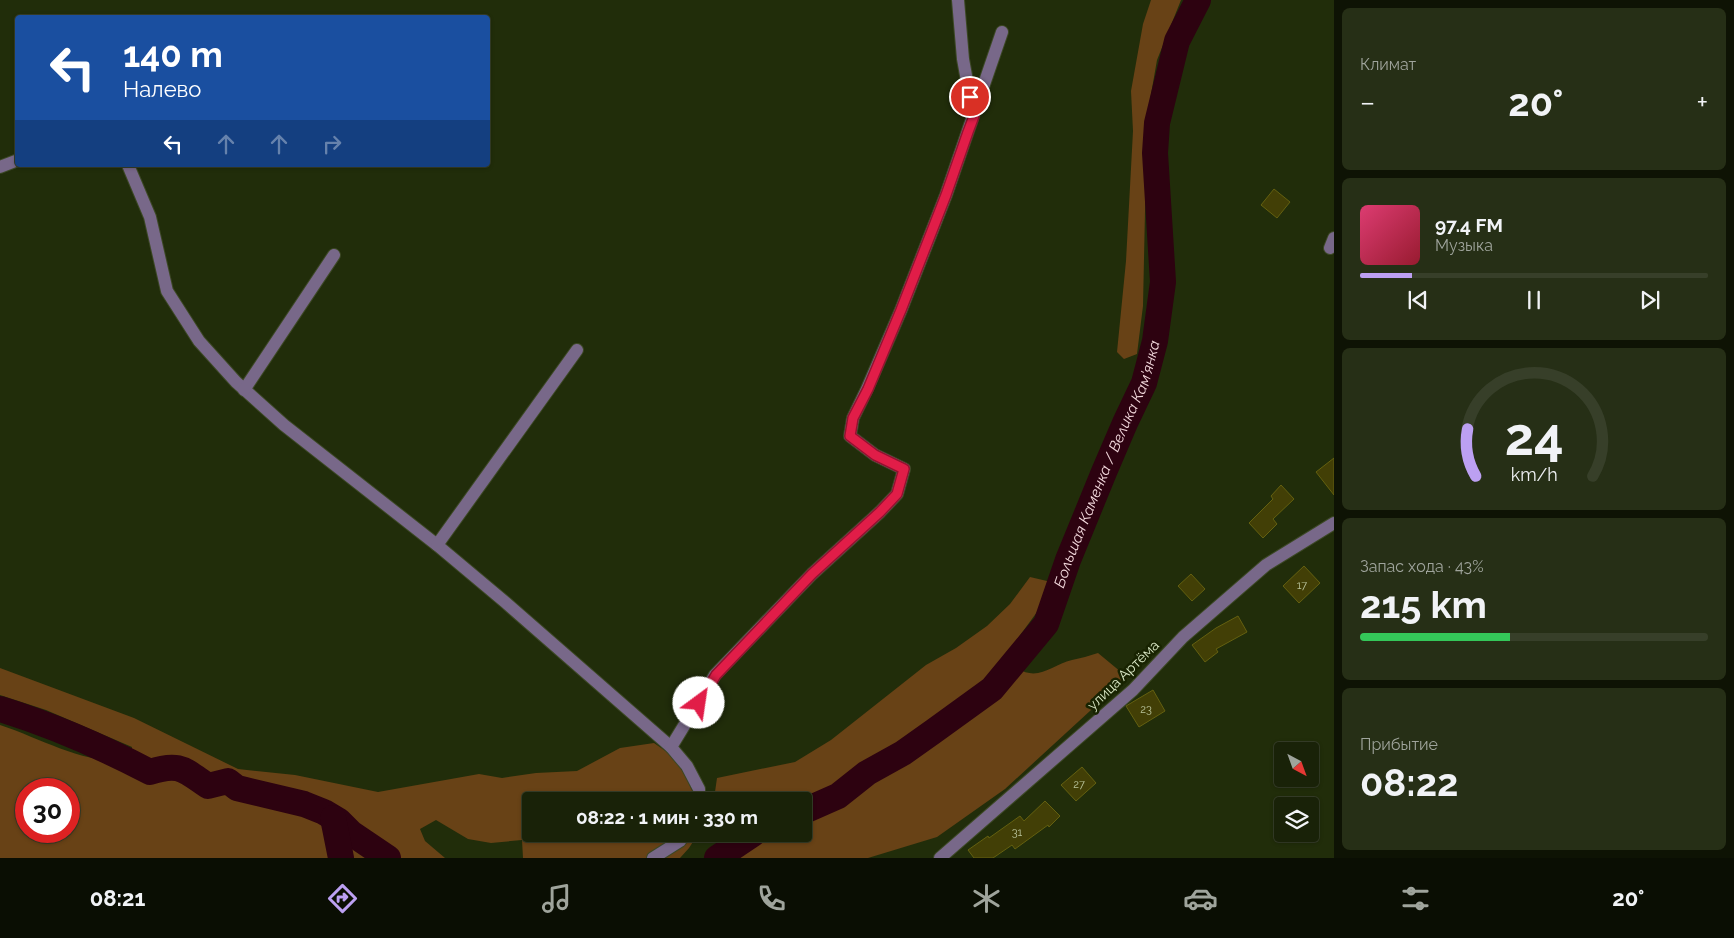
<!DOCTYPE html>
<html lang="ru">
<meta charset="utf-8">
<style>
:root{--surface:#192208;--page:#262f16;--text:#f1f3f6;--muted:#9fa49c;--line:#373f29;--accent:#bca0f2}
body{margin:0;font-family:Raleway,sans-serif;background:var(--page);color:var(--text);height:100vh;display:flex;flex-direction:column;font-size:19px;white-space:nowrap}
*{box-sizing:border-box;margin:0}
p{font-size:16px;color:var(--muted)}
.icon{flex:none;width:28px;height:28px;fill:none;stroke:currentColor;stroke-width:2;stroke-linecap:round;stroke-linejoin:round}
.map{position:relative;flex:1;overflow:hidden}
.side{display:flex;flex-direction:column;gap:8px;padding:8px;background:#0e1304;width:400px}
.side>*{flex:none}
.top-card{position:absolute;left:15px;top:15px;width:475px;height:152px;border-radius:5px;box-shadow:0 1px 4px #0004,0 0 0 1px var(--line);background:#1a4fa0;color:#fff;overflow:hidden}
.needle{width:32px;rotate:139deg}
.fabs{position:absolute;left:1274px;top:742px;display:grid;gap:10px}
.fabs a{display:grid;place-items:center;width:45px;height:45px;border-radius:5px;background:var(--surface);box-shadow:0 1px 4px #0004,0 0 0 1px var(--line);font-size:25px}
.speed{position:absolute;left:15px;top:778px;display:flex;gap:10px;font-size:25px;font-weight:700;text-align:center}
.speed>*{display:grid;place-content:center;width:65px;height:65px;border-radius:50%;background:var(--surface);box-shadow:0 1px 4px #0004,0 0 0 1px var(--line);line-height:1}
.speed .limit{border:8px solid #d22;background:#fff;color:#111}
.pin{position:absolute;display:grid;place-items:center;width:42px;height:42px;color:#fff;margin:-21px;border:2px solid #fff;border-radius:50%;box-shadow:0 1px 5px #0007}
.me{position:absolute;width:55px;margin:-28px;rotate:31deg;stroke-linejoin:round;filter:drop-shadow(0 0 4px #0008)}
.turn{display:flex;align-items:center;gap:18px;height:105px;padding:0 25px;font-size:22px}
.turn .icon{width:65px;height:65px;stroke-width:2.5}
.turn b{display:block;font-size:35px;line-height:42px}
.lanes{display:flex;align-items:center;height:48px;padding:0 25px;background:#0003;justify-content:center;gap:25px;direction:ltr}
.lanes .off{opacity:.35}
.big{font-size:38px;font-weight:700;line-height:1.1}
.side .widget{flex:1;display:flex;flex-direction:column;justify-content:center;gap:8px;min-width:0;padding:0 18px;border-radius:8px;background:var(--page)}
.side .dial{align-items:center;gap:0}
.dial svg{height:130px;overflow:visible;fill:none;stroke:var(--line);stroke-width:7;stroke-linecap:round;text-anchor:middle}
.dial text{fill:var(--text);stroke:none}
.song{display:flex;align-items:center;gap:15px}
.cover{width:60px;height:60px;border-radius:8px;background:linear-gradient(135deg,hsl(340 70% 55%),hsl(350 70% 35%))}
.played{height:5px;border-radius:2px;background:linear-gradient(90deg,var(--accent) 15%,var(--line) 15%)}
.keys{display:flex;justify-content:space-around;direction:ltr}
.heat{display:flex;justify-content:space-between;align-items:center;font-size:28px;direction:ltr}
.charge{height:8px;border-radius:4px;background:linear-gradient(90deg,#34c759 43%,var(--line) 0)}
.trip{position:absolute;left:522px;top:792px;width:290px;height:50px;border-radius:5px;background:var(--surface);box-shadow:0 1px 4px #0004,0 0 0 1px var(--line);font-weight:700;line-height:50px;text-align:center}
.tabs{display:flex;height:80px;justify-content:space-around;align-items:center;background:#0a0e03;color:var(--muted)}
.tabs .icon{width:35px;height:35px}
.tabs .active{color:var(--accent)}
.tabs b{font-size:22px;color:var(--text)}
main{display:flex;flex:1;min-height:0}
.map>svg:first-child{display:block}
.green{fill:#684216;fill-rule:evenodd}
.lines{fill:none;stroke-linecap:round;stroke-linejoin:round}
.river{stroke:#2d0210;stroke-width:26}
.building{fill:#423f06;stroke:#646010}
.minor-casing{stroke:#3c4825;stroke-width:14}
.minor{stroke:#786889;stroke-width:12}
.route-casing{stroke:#92132f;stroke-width:12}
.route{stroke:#e11d48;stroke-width:9}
.labels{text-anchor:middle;stroke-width:5;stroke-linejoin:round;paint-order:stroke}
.number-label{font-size:11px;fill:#b8c29a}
.street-label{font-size:14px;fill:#dfedcb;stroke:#182301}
.water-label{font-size:15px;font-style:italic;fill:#f5dbdf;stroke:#182301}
</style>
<main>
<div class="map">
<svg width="1334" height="858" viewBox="0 0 1334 858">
<rect width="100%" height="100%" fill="#212d0a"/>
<g class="green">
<polygon points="1151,0 1181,0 1157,60 1147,117 1143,306 1137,354 1124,359 1117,352 1126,261 1133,131 1131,91 1143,24"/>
<path d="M1030,577L1047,581L1048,597L1007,653C1009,660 1011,663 1017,668C1038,682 1052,665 1072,660C1081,658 1089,656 1098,653L1127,677L1005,789L937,837L868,858H725L745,845L738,834H804V801H720L715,792L717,778L795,762L831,740L926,665L956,648L987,626L1010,604Z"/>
<path d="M0,668L134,718L238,769L295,775L378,792L479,774L502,778L536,773L577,771L620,748L654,743L677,759L697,801H531V834H698L689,848L680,858H523L522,840L491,843L468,839L436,820L420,829L425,841L445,858H388L351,833L339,821L333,818L341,858H0V725C45,740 82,764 130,761L132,747L46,710L0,695ZM26,789H69V831H26Z"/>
<polygon points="347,838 378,858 349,858"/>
</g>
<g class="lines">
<g class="river">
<path d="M0,709C52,725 102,747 150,772C180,762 184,770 208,786L228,781L237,788L304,804L324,812L339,821L351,833L388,858"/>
<path id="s1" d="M804,811L838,796L867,773L903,753L934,731L992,689L1046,624L1068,560L1104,472L1125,423L1144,383L1155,341L1163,282L1155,153L1157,123L1177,41L1198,0"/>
<polyline points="333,818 341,858"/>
<polyline points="717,858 753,834"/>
</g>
</g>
<g class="building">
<polygon points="1274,189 1290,202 1277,218 1261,205"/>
<polygon points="1334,458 1334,495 1316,472"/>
<polygon points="1281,485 1294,499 1273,519 1277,524 1263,538 1249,523 1273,499 1271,496"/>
<polygon points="1304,566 1320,583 1299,603 1283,586"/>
<polygon points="1191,574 1205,589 1192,601 1178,586"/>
<polygon points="1238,616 1247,632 1216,649 1218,652 1205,662 1192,645 1216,628"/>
<polygon points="1153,690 1165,711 1139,727 1126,706"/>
<polygon points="1082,767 1096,783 1076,801 1061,785"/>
<polygon points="1045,801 1060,816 1049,827 1048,825 1015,849 1012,845 993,858 974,858 968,850 988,836 989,838 1020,816 1024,821"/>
</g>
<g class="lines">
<g class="minor-casing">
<g id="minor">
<polyline points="958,0 963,59 973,114"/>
<polyline points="128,165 150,217 167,291 199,341 236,382 284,425 437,545 505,602 671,747"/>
<polyline points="0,167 18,160"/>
<polyline points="1330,248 1334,238"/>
<polyline points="244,390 334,255"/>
<polyline points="437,545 577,350"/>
<polyline points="699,801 699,789 687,766 671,747 715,675 812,574 880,512 897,494 904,469 875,455 850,436 853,418 867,389 901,310 946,195 1002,32"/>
<polyline points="653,858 680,841 685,834"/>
<polyline points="940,858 1133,690 1183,637 1266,565 1334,523"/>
</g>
</g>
<use href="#minor" class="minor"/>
</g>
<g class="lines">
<g class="route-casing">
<polyline id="route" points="699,703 716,675 812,574 880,512 897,494 904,469 875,455 850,436 853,418 868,389 901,310 946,195 968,132 974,116 970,97"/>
</g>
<use href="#route" class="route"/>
</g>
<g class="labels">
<g class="number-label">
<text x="1302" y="589">17</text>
<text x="1146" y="713">23</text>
<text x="1079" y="788">27</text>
<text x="1017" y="836">31</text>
</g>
<g class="street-label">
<text transform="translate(1123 675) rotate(-44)" y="5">улица Артёма</text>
</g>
<g class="water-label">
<text dy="5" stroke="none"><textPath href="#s1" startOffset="481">Большая Каменка / Велика Кам'янка</textPath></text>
</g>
</g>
</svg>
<div class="fabs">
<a><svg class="needle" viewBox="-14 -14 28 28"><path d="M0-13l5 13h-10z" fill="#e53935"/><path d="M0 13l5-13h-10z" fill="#9fa49c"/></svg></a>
<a><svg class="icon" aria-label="layers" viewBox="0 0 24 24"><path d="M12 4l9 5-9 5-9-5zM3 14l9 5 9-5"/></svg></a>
</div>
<div class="speed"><div class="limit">30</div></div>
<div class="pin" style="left:970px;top:97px;background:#d93025"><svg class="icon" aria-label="arrive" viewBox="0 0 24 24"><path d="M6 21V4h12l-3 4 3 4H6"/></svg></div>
<svg class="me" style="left:699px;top:703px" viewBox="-20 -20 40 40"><circle r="19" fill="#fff"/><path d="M0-13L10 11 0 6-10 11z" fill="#e11d48"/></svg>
<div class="trip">08:22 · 1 мин · 330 m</div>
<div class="top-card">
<div class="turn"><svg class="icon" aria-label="left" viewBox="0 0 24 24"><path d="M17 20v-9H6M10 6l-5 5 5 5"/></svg><div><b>140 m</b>Налево</div></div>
<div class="lanes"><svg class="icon" aria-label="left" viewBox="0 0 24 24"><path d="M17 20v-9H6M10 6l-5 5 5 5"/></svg><svg class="icon off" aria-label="ahead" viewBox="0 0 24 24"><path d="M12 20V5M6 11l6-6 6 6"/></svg><svg class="icon off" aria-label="ahead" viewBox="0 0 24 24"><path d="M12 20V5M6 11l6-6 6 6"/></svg><svg class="icon off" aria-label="right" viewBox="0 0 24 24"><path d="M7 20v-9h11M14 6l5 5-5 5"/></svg></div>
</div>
</div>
<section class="side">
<div class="widget"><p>Климат</p>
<div class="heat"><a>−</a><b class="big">20°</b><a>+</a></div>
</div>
<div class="widget">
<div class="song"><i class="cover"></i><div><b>97.4 FM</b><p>Музыка</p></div></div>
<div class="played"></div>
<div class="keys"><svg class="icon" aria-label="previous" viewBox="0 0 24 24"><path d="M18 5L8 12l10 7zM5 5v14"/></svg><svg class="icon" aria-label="pause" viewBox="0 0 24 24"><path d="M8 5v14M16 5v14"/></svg><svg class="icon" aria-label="next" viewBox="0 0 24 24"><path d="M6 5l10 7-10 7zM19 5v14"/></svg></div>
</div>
<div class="widget dial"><svg viewBox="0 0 100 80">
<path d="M14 69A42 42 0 1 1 86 69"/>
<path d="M14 69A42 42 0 0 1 9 40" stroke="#bca0f2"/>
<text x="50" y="56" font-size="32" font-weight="700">24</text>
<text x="50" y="72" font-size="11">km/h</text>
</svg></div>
<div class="widget"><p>Запас хода · 43%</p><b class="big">215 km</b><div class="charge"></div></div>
<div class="widget"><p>Прибытие</p><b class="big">08:22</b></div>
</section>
</main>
<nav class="tabs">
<b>08:21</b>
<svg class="icon active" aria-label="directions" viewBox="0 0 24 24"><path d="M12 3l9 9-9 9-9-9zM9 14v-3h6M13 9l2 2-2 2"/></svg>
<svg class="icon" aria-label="music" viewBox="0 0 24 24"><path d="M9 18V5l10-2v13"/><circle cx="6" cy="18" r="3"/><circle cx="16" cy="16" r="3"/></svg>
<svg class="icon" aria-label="phone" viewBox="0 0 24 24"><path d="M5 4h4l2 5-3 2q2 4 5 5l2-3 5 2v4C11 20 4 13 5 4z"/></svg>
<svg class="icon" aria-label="climate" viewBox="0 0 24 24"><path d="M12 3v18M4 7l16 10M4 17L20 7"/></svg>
<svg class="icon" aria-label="car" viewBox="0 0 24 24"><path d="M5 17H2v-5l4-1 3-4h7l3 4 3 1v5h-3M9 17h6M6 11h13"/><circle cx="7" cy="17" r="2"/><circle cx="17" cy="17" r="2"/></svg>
<svg class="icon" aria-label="filters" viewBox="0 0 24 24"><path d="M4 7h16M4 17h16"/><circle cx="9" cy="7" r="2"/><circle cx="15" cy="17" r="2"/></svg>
<b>20°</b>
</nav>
